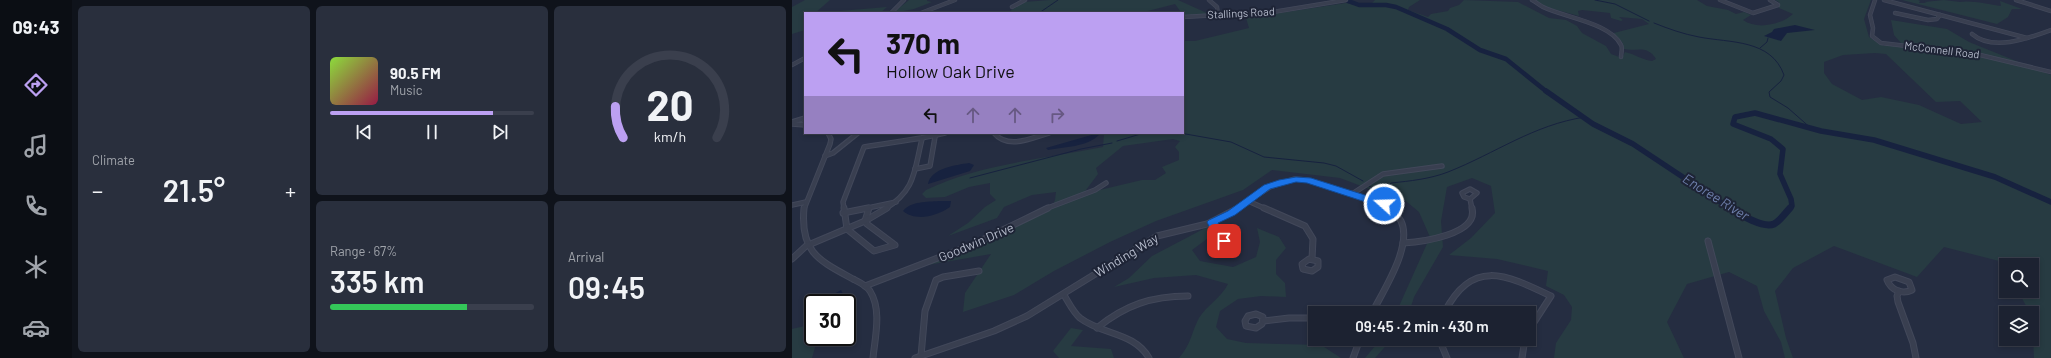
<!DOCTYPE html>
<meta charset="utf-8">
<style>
:root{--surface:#1c2231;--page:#292f3d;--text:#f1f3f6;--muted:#a0a4ab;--line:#3a3f4d;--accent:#bca0f2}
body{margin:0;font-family:Barlow,sans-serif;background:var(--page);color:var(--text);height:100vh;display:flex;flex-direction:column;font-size:15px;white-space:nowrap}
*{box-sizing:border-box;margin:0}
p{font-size:13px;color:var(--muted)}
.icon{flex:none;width:22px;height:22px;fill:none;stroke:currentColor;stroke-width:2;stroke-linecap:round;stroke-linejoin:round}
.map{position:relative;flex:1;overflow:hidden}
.panel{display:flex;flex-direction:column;gap:6px;padding:6px;background:#0f131b;width:720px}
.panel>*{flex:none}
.top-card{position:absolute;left:12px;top:12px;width:380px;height:122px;border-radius:0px;box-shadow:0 2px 6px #0003,0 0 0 1px var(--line);background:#bca0f2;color:#111;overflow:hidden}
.controls{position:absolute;left:1207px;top:258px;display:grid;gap:8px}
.controls a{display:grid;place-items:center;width:40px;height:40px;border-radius:0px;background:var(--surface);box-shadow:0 2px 6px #0003,0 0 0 1px var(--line);font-size:20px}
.speed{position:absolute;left:12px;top:294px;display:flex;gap:8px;font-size:20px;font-weight:700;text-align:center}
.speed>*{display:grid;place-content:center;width:52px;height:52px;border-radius:50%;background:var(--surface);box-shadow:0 2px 6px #0003,0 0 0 1px var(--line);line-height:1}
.speed .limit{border:2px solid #111;border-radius:6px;background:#fff;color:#111}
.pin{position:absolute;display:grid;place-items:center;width:34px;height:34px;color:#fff;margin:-17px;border-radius:8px;box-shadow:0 2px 6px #0006}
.me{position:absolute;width:44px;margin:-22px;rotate:290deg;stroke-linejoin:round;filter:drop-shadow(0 0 3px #0008)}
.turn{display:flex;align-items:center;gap:14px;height:84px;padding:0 16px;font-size:18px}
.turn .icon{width:52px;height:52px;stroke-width:2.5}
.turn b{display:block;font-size:28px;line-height:34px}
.lanes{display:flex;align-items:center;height:38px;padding:0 16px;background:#0003;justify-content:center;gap:20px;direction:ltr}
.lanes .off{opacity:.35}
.big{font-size:30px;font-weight:600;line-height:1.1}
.panel .tile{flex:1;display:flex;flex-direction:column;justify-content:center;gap:6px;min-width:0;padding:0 14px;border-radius:6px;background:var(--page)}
.panel .dial{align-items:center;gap:0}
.dial svg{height:104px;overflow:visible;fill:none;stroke:var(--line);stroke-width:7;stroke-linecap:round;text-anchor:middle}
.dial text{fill:var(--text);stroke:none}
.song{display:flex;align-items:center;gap:12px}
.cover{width:48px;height:48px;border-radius:6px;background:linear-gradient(135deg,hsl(90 70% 55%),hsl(340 70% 35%))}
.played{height:4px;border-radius:2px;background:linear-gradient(90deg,var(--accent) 80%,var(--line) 80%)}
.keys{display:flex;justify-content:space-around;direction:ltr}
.heat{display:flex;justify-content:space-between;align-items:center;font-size:22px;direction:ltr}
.charge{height:6px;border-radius:3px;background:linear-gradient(90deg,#34c759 67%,var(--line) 0)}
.panel .tiles{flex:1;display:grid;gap:6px;grid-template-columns:repeat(3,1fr)}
.tile:first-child{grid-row:span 2}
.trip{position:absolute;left:516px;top:306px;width:228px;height:40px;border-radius:0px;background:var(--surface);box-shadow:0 2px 6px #0003,0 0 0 1px var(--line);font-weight:600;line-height:40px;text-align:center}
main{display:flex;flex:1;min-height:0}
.tabs{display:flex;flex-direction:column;width:72px;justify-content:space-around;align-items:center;background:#0b0e14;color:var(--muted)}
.tabs .icon{width:28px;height:28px}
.tabs .on{color:var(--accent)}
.tabs b{font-size:18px;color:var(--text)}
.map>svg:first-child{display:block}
.green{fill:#273b42;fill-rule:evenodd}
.water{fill:#17223f}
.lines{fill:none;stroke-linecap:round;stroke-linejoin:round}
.stream{stroke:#17223f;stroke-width:1}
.river-far2{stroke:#17223f;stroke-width:4.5}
.river-far1{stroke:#17223f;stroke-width:5.5}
.river{stroke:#17223f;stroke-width:7}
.minor-far2-casing{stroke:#42485a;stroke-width:4.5}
.minor-far1-casing{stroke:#42485a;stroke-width:5.5}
.minor-casing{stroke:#42485a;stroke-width:7}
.minor-far2{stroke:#393f50;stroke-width:3}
.minor-far1{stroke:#393f50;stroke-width:3.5}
.minor{stroke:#393f50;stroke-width:5}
.route{fill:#1a73e8;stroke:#114b97}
.labels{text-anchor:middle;stroke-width:4;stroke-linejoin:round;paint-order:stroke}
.far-street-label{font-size:11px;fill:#b5bbcb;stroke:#1e2436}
.street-label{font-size:13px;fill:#b5bbcb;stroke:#1e2436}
.water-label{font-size:14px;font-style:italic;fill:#6e7fab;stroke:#1e2436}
</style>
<main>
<nav class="tabs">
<b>09:43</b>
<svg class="icon on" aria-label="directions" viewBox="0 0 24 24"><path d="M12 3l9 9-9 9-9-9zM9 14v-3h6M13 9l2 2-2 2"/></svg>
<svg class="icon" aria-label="music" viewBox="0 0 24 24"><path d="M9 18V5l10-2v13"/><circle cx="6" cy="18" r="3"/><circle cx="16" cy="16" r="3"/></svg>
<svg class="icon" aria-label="phone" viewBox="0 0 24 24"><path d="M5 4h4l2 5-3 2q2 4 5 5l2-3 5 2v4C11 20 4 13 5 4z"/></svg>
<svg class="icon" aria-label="climate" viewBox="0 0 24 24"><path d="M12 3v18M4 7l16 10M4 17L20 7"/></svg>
<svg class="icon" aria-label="car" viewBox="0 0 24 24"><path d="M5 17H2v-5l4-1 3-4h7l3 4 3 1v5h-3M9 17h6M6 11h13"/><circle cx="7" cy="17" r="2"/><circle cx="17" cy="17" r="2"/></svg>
</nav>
<section class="panel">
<div class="tiles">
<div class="tile"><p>Climate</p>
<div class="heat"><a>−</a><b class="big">21.5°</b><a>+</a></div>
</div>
<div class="tile">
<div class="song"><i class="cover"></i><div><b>90.5 FM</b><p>Music</p></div></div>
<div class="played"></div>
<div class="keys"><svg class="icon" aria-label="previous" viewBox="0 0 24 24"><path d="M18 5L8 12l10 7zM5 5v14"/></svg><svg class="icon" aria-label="pause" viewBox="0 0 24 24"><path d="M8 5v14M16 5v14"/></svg><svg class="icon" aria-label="next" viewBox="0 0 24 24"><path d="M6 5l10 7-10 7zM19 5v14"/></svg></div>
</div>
<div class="tile dial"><svg viewBox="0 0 100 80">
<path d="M14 69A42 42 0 1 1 86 69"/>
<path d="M14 69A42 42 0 0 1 8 45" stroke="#bca0f2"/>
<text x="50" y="56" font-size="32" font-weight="700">20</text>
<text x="50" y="72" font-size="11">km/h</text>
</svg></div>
<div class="tile"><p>Range · 67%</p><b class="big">335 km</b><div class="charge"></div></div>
<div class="tile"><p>Arrival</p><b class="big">09:45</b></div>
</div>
</section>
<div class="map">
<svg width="1259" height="358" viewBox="0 0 1259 358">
<rect width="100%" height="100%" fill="#252d41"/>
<g class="green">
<polygon points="13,0 38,0 23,13 95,7 88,13 13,13 13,30 0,34 0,7"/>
<polygon points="117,0 135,0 135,1 140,2 122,9 101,13"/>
<polygon points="258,0 386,0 417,14 391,15 383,4 348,13 215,13 232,2"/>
<path d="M583,0H654H628L617,7L616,10L636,17L639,14L656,11L658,8L667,5L672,0L726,2L757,18L774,20L785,26L790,33L814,46L819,54L830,58L833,52C842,54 851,60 860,61L864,59C855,44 844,52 832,49L830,42L818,34L857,24L850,19L827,17L831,20L829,21L819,18L818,13L790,10L786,11L787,16L754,7L743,0H905L915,6L936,10L944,14L952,12L959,15L951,20C965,30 989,25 1001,14L987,8V2L983,0H1079L1072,19L1077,37L1092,46L1109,43L1102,35L1099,20L1155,29L1177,42L1259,75V358H1242L1240,313H1238L1226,291H1240V265H1214V267L1211,262L1152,247L1125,277L1042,246L1001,268L983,291L994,338L1001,358H993L989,342L972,311L965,286L937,272L895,284L875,322L892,358H762L764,343L779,320L780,307L772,295L754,286L756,271L705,259L657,255L679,238L703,213L699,186L680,178L655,187L649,221L651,247L622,297L617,313H604L638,237L627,212L609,197L577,189L548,178L480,170L451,190L364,221L318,242L262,271L222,295L171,312L173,293L199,254L130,266L222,228L260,207L263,200L264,192L240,195L212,207L205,218L156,236L176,223L193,207L204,200L198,194V183L177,187L153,197L134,198L130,194L134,190C188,164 252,159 311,147L312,133H391V41H403L457,28L454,18L554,3L567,6L578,5ZM1083,53L1094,54L1144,102L1168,101L1190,122L1169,124L1127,105L1089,97L1070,100L1040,84L1032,73V62L1051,55ZM381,139L388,141L383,147L387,152V160L370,167L374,173L363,180H350L291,194L306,174L304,168L331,146Z"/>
<path d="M1110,0H1126L1128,1L1127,3H1135L1132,2L1152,0L1168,2C1178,0 1197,4 1209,6L1208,1L1230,9H1220L1216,17L1205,24Z"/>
<path d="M419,225L423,233L400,250L408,261L441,267L464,257L468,242L465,228L487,237L494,248L484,260V274L493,283L494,297L469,296L446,299L428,311L424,327L435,339L454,343L529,345L549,358H387C400,343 399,333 407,318C414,306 429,298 436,284L404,275L362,278L322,287L337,278L360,256Z"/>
<polygon points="21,324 21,337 26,337 20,358 0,358 0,329"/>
<polygon points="279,328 291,330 279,346 319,349 322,358 267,358 261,351"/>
<polygon points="589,339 600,339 583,358 573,358"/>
</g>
<g class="water">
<polygon points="1003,25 1023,30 995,33 989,41 972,36 980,32 982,29"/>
<path d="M303,134L307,135C295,147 272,147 256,150L254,148Z"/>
<path d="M177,163L182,165L178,171L136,184C139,168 164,165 177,163Z"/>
<path d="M147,201H159L158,207C145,216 124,222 111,211C119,201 135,202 147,201Z"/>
<polygon points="49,290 52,296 41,303 26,303"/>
</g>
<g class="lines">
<g class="stream">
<polyline points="803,0 823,4 857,21"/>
<polyline points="247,13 266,0"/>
<path d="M862,23C877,29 891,34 907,37C938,43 979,39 992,75L989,81L977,92L978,97L996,108L1021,130"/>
<polyline points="968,48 975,42 976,38"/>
<polyline points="388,133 439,142 472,157 532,163 544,166 571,181"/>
<polyline points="325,141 352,133"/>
<polyline points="178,178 289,149 320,143"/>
<path d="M577,186L586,191L596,188L599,183C618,181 638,179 656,172C704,153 741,125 793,117"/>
</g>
<polyline class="river-far2" points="556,1 567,5 594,5 604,7 655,29 688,50 714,59 755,92"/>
<g class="river-far1">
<polyline points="754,91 801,124 841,144 939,209"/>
<polyline points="997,209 1000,206 999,199 988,174 991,149 979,139 941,124 943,117 963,113 1029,131 1082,140 1203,177 1259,202"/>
</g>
<path class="river" d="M937,208C947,214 971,229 982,224C988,221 994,212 998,208"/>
<g class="minor-far2-casing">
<g id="minor-far2">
<polyline points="417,0 425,7 426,15"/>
<path d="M740,0C744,2 747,5 751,7C771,17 819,23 829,45C831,48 829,53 829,57"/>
<polyline points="928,0 961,13 986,5 978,0"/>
<polyline points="1083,0 1078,15 1081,28 1080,36 1089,43 1184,54 1259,72"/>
<polyline points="1092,0 1235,38"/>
<polyline points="1224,0 1259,11"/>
<polyline points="220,7 233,0"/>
<polyline points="99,13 112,0"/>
<polyline points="129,13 163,0"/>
<polyline points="1103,13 1136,20 1145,19 1148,15"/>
<polyline points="391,17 481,12 554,0"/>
<path d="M1180,34C1201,52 1237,38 1259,30"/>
<polyline points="0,65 13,58"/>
</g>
</g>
<g class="minor-far1-casing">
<g id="minor-far1">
<polyline points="0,122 13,118"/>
<polyline points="0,124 13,125"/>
<path d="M202,133C216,150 240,138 257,133"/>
<polyline points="33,156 41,153 66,133"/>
<polyline points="123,169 138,166 143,137"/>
<polygon points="678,189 685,193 678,199 672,197 670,193"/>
<polyline points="560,194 591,174 650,166"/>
<polyline points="678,199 680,209"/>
<polyline points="456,201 474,209"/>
<polyline points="0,205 14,202"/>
<polyline points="12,209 38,144 39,139 36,133"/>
<path d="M52,209L51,202L72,147C99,142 126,140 153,133"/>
<polyline points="71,209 104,202"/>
<path d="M93,209C124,190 122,171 130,139"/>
<polyline points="253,209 303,190 314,183"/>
<polyline points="444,209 478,187 502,179 516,180 567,196 597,209"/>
</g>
</g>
<g class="minor-casing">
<g id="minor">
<path d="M12,208C8,252 26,260 61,279C67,282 74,285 78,291C90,310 83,337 81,358"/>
<polyline points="52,208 55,229 82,251 103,245 75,224 73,221 77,208"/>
<polyline points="472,208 513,226 521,239 520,259"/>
<polyline points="51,213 76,208"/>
<polyline points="420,222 429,242"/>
<polygon points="432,241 439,243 439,248 431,252 423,250 424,244"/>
<polyline points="916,241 947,358"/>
<path d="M611,243C628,242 687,235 680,208"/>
<polyline points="0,259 14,246 73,221 95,208"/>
<polygon points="517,259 526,261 526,267 520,271 511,269 510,264"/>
<path d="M1103,277L1117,282L1120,290C1110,295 1099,290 1095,280Z"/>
<polyline points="73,286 182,244 256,208"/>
<polyline points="1107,291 1105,296 1106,302 1121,343 1124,358"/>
<path d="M272,295C277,303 281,312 288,318C310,335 342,332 357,358"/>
<path d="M580,313C591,291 621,246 609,221C606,216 601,212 596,208"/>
<path d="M652,313C680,258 713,274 759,296L737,330"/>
<polygon points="464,314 471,317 470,324 464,328 454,326 453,321 456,316"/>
<polyline points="472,321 497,318 523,318"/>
<path d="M305,328C333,305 360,296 396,296"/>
<polyline points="647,339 655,358"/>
<polyline points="129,356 133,311 144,280 151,277 187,271"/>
<polyline points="123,358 202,331 235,316 365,236 415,224 446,208"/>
<polyline points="561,358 568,339"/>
<polyline points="730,358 733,339"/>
</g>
</g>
<use href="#minor-far2" class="minor-far2"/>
<use href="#minor-far1" class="minor-far1"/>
<use href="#minor" class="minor"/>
</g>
<polygon class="route" points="504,177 519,178 595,202 597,204 595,207 589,207 515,183 504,182 478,189 443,215 426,223 432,238 437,241 432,244 425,244 415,222 417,220 436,211 472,185 487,180"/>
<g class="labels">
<g class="far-street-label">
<text transform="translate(449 13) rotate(-3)" y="4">Stallings Road</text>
<text transform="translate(1150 50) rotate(7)" y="4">McConnell Road</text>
</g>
<g class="street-label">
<text transform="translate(184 242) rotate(-23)" y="5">Goodwin Drive</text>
<text transform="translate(334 255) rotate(-31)" y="5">Winding Way</text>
</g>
<g class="water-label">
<text transform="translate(924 197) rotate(32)" y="5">Enoree River</text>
</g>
</g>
</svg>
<div class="controls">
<a><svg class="icon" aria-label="search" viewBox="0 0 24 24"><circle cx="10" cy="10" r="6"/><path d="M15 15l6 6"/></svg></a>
<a><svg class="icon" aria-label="layers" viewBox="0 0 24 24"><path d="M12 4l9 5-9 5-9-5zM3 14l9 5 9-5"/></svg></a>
</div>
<div class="speed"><div class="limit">30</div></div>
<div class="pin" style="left:432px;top:241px;background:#d93025"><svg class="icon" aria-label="arrive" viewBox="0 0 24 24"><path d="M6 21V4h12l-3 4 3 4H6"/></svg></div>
<svg class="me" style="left:592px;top:204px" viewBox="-20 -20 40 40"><circle r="17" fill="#1a73e8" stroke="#fff" stroke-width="3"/><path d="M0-11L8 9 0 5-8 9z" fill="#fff"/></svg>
<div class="trip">09:45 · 2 min · 430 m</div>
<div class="top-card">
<div class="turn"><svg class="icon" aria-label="left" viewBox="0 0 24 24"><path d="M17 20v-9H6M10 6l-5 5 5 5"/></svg><div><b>370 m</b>Hollow Oak Drive</div></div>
<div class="lanes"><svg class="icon" aria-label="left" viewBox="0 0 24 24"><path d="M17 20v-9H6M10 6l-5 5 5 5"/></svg><svg class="icon off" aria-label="ahead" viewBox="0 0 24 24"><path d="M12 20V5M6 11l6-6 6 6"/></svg><svg class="icon off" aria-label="ahead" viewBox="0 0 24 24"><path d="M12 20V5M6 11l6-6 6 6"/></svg><svg class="icon off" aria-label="right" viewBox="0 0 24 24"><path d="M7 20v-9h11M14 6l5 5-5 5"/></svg></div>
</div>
</div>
</main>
